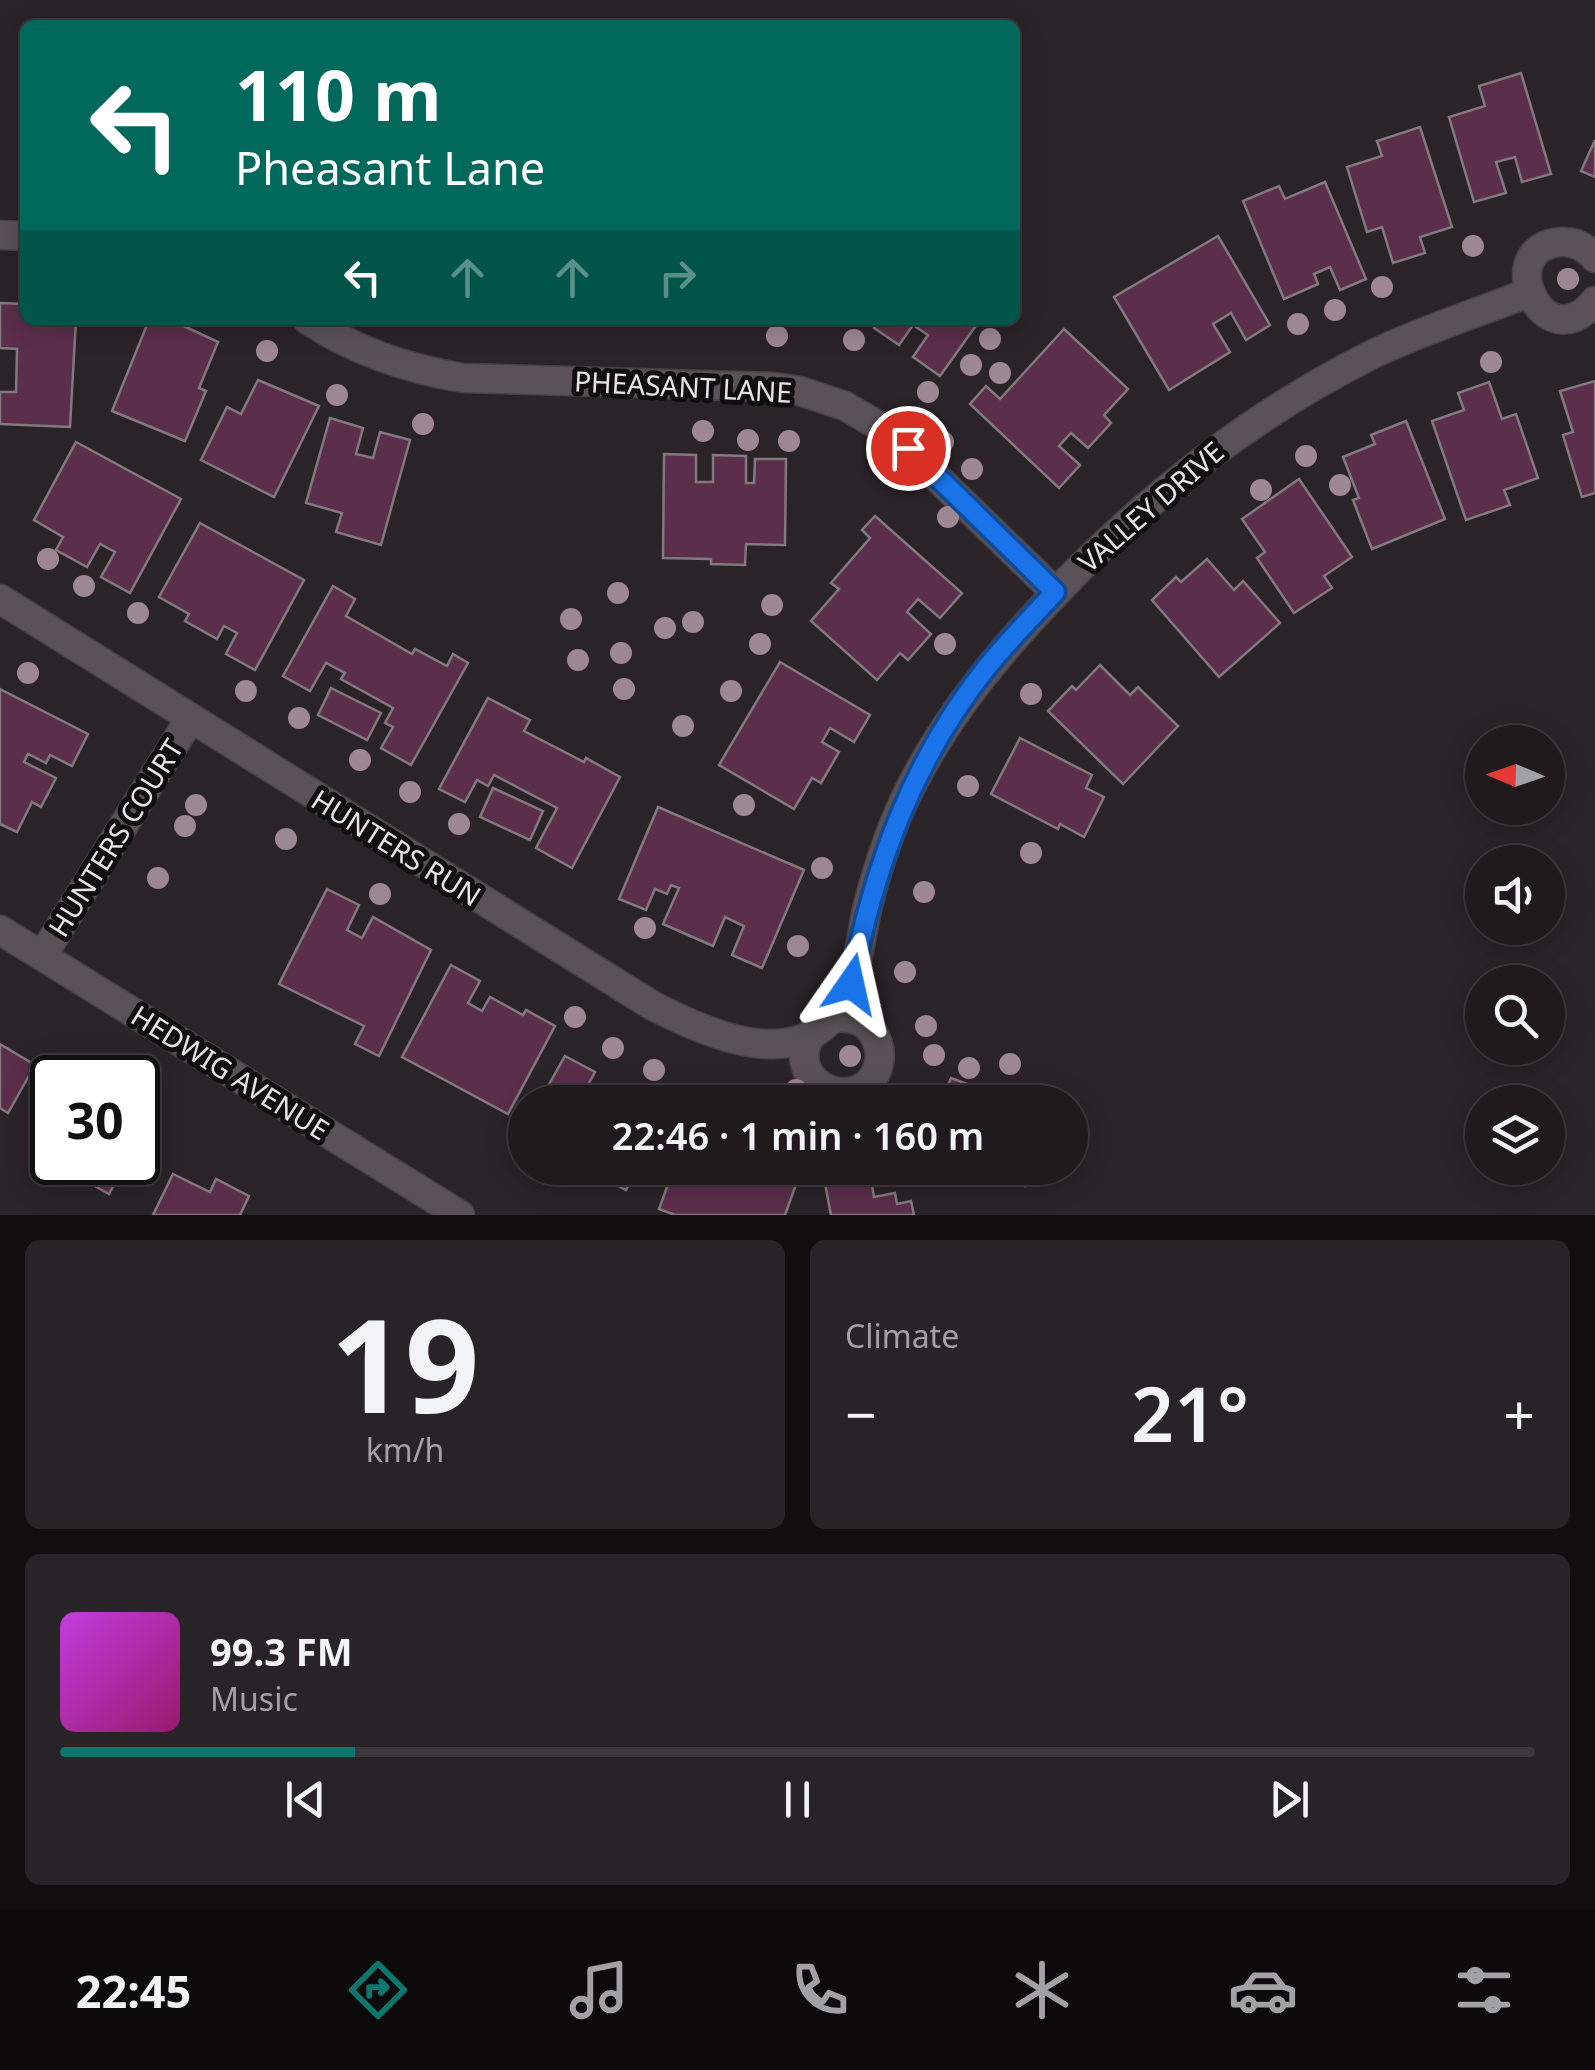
<!DOCTYPE html>
<meta charset="utf-8">
<style>
:root{--surface:#201a1d;--page:#282326;--text:#f1f3f6;--muted:#a2a1a4;--line:#3d383b;--accent:#0f766e}
body{margin:0;font-family:"Noto Sans",sans-serif;background:var(--page);color:var(--text);height:100vh;display:flex;flex-direction:column;font-size:38px;white-space:nowrap}
*{box-sizing:border-box;margin:0}
p{font-size:32px;color:var(--muted)}
.icon{flex:none;width:55px;height:55px;fill:none;stroke:currentColor;stroke-width:2;stroke-linecap:round;stroke-linejoin:round}
.map{position:relative;height:1215px;overflow:hidden}
.details{display:flex;flex-direction:column;gap:25px;padding:25px;background:#120e10;flex:1}
.details>*{flex:none}
.guide{position:absolute;left:20px;top:20px;width:1000px;height:305px;border-radius:15px;box-shadow:0 5px 25px #0003,0 0 0 2px var(--line);background:#00695c;color:#fff;overflow:hidden}
.needle{width:65px;rotate:272deg}
.buttons{position:absolute;left:1465px;top:725px;display:grid;gap:20px}
.buttons a{display:grid;place-items:center;width:100px;height:100px;border-radius:50%;background:var(--surface);box-shadow:0 5px 25px #0003,0 0 0 2px var(--line);font-size:50px}
.speed{position:absolute;left:30px;top:1055px;display:flex;gap:20px;font-size:50px;font-weight:700;text-align:center}
.speed>*{display:grid;place-content:center;width:130px;height:130px;border-radius:50%;background:var(--surface);box-shadow:0 5px 25px #0003,0 0 0 2px var(--line);line-height:1}
.speed .limit{border:5px solid #111;border-radius:15px;background:#fff;color:#111}
.pin{position:absolute;display:grid;place-items:center;width:85px;height:85px;color:#fff;margin:-42px;border:5px solid #fff;border-radius:50%;box-shadow:0 2px 10px #0007}
.me{position:absolute;width:110px;margin:-55px;rotate:11deg;stroke-linejoin:round;filter:drop-shadow(0 0 8px #0008)}
.turn{display:flex;align-items:center;gap:35px;height:210px;padding:0 50px;font-size:45px}
.turn .icon{width:130px;height:130px;stroke-width:2.5}
.turn b{display:block;font-size:70px;line-height:85px}
.lanes{display:flex;align-items:center;height:95px;padding:0 50px;background:#0003;justify-content:center;gap:50px;direction:ltr}
.lanes .off{opacity:.35}
.big{font-size:75px;font-weight:600;line-height:1.1}
.details .tile{flex:1;display:flex;flex-direction:column;justify-content:center;gap:15px;min-width:0;padding:0 35px;border-radius:15px;background:var(--page)}
.details .dial{align-items:center;gap:0}
.dial b{font-size:130px;line-height:1}
.song{display:flex;align-items:center;gap:30px}
.cover{width:120px;height:120px;border-radius:15px;background:linear-gradient(135deg,hsl(290 70% 55%),hsl(320 70% 35%))}
.played{height:10px;border-radius:5px;background:linear-gradient(90deg,var(--accent) 20%,var(--line) 20%)}
.keys{display:flex;justify-content:space-around;direction:ltr}
.heat{display:flex;justify-content:space-between;align-items:center;font-size:55px;direction:ltr}
.details .tiles{flex:1;display:grid;gap:25px;grid-template-columns:1fr 1fr}
.tile:last-child{grid-column:span 2}
.trip{position:absolute;left:508px;top:1085px;width:580px;height:100px;border-radius:50px;background:var(--surface);box-shadow:0 5px 25px #0003,0 0 0 2px var(--line);font-weight:600;line-height:100px;text-align:center}
.dock{display:flex;height:160px;justify-content:space-around;align-items:center;background:#0d0a0c;color:var(--muted)}
.dock .icon{width:70px;height:70px}
.dock .active{color:var(--accent)}
.dock b{font-size:45px;color:var(--text)}
.map>svg:first-child{display:block}
.building{fill:#5b2e49;stroke:#82797e;stroke-width:2.5}
.lines{fill:none;stroke-linecap:round;stroke-linejoin:round}
.minor-casing{stroke:#464144;stroke-width:31}
.minor{stroke:#5a5256;stroke-width:28}
.tree{fill:#9c8792}
.route-casing{stroke:#114b97;stroke-width:25}
.route{stroke:#1a73e8;stroke-width:18}
.labels{text-anchor:middle;stroke-width:10;stroke-linejoin:round;paint-order:stroke}
.street-label{font-size:28px;fill:#e9e4e7;stroke:#110e0f}
</style>
<div class="map">
<svg width="1595" height="1215" viewBox="0 0 1595 1215">
<rect width="100%" height="100%" fill="#2a2327"/>
<g class="building">
<polygon points="1521,73 1551,174 1522,182 1515,157 1496,162 1506,193 1474,202 1449,117 1485,106 1479,86"/>
<polygon points="1420,127 1452,227 1420,237 1425,253 1393,263 1382,227 1367,232 1347,167 1382,156 1377,141"/>
<polygon points="1595,140 1595,177 1581,171"/>
<polygon points="1325,182 1366,279 1340,290 1330,267 1314,274 1318,284 1284,299 1243,201 1279,186 1285,199"/>
<polygon points="1218,236 1270,325 1246,340 1231,313 1213,324 1230,352 1169,390 1114,297"/>
<polygon points="0,303 25,304 25,320 76,320 70,427 0,424 0,392 16,392 17,349 0,348"/>
<polygon points="149,320 171,320 218,342 199,388 206,391 185,441 112,411"/>
<polygon points="879,320 980,320 940,376 913,357 928,335 913,325 899,345 874,328"/>
<polygon points="1064,329 1128,389 1104,415 1111,423 1088,448 1071,433 1059,446 1080,465 1059,488 970,404 986,386 1000,399"/>
<polygon points="258,380 319,406 274,497 201,460 227,407 241,414"/>
<polygon points="1595,381 1595,493 1582,497 1563,435 1573,432 1560,391"/>
<polygon points="1489,382 1502,419 1516,414 1538,478 1504,490 1510,505 1466,520 1432,421 1464,410 1458,393"/>
<polygon points="330,418 363,428 356,454 373,458 380,432 410,440 381,545 336,532 342,513 306,503"/>
<polygon points="1406,421 1445,519 1372,549 1353,500 1359,498 1343,457 1375,444 1371,435"/>
<polygon points="76,442 181,499 130,593 101,577 115,552 100,544 87,567 56,550 63,537 34,520"/>
<polygon points="664,454 696,455 696,482 713,482 713,455 746,456 746,483 754,483 755,459 786,459 785,545 746,544 745,565 711,564 711,559 663,558"/>
<polygon points="1299,479 1352,557 1324,576 1332,588 1294,613 1257,558 1265,552 1242,519"/>
<polygon points="875,516 962,593 940,618 918,599 907,612 931,634 908,660 900,653 877,680 811,621 839,589 831,583 870,538 862,530"/>
<polygon points="200,523 304,580 255,670 226,654 237,633 224,626 217,639 185,621 189,614 159,597"/>
<polygon points="1207,559 1234,590 1243,581 1280,623 1219,677 1152,600 1176,577 1181,582"/>
<polygon points="333,586 355,599 346,616 412,654 415,649 447,666 453,654 468,663 411,765 381,748 393,727 385,723 393,708 341,679 345,673 326,663 310,691 283,676"/>
<polygon points="780,662 870,715 854,742 830,728 822,742 839,752 821,783 812,778 794,809 719,765"/>
<polygon points="1100,665 1130,695 1138,687 1178,726 1123,784 1048,711 1072,686 1076,690"/>
<polygon points="331,688 381,713 367,740 318,715"/>
<polygon points="0,689 88,734 72,766 50,755 46,763 28,754 24,762 56,778 41,807 32,802 17,832 0,824"/>
<polygon points="488,698 530,720 524,731 584,762 586,758 620,777 572,868 536,848 557,808 494,775 488,786 477,780 465,802 439,789"/>
<polygon points="1020,738 1092,775 1086,788 1104,797 1084,837 1060,824 1058,829 991,794"/>
<polygon points="493,788 543,811 530,840 480,817"/>
<polygon points="658,807 804,870 762,968 732,955 744,926 725,917 713,946 663,924 679,888 671,885 667,894 655,889 646,910 619,899"/>
<polygon points="327,889 359,905 347,930 362,938 373,917 431,950 379,1056 355,1044 364,1026 279,984"/>
<polygon points="451,965 480,981 468,1003 482,1011 490,997 523,1015 526,1010 555,1026 508,1114 402,1057"/>
<polygon points="0,1044 35,1065 8,1113 0,1108"/>
<polygon points="565,1056 595,1072 582,1096 594,1102 539,1102"/>
<polygon points="951,1078 988,1092 990,1087 1029,1102 941,1102"/>
<polygon points="648,1090 670,1102 641,1102"/>
<polygon points="52,1123 52,1162 126,1162 109,1194 77,1176 74,1181 34,1159"/>
<polygon points="585,1168 638,1168 626,1190"/>
<polygon points="674,1168 802,1168 785,1215 675,1215 659,1209"/>
<polygon points="822,1168 857,1168 859,1175 870,1173 874,1197 895,1193 897,1204 911,1201 914,1215 831,1215"/>
<polygon points="877,1168 907,1168 909,1177 880,1183"/>
<polygon points="980,1168 1032,1168 1025,1186"/>
<polygon points="173,1174 210,1192 216,1179 249,1196 240,1215 153,1215"/>
</g>
<g class="lines">
<g class="minor-casing">
<g id="minor">
<polyline points="0,235 25,236"/>
<path d="M1595,258C1586,247 1575,241 1561,242C1491,246 1543,364 1595,301"/>
<path d="M308,320C355,351 408,369 463,378L775,387L800,391L845,406L891,433L1055,592"/>
<path d="M0,599L653,1006C700,1029 776,1067 824,1026C859,996 858,943 869,901C878,867 889,833 904,801C947,710 1011,638 1081,567C1168,481 1263,409 1373,354C1423,330 1477,313 1528,293"/>
<polyline points="0,930 460,1215"/>
<polyline points="42,956 190,719"/>
<path d="M811,1034C780,1088 867,1118 879,1063C881,1053 879,1043 873,1033C864,1019 848,1016 832,1018"/>
</g>
</g>
<use href="#minor" class="minor"/>
</g>
<g class="tree">
<circle cx="1473" cy="246" r="11"/>
<circle cx="1568" cy="279" r="11"/>
<circle cx="1382" cy="287" r="11"/>
<circle cx="1335" cy="310" r="11"/>
<circle cx="1298" cy="324" r="11"/>
<circle cx="777" cy="336" r="11"/>
<circle cx="990" cy="339" r="11"/>
<circle cx="854" cy="340" r="11"/>
<circle cx="267" cy="351" r="11"/>
<circle cx="1491" cy="362" r="11"/>
<circle cx="971" cy="365" r="11"/>
<circle cx="1000" cy="373" r="11"/>
<circle cx="928" cy="392" r="11"/>
<circle cx="337" cy="395" r="11"/>
<circle cx="423" cy="424" r="11"/>
<circle cx="703" cy="431" r="11"/>
<circle cx="748" cy="440" r="11"/>
<circle cx="789" cy="441" r="11"/>
<circle cx="943" cy="442" r="11"/>
<circle cx="1306" cy="456" r="11"/>
<circle cx="972" cy="469" r="11"/>
<circle cx="1340" cy="485" r="11"/>
<circle cx="1261" cy="490" r="11"/>
<circle cx="948" cy="517" r="11"/>
<circle cx="48" cy="559" r="11"/>
<circle cx="84" cy="586" r="11"/>
<circle cx="618" cy="593" r="11"/>
<circle cx="772" cy="605" r="11"/>
<circle cx="138" cy="613" r="11"/>
<circle cx="571" cy="619" r="11"/>
<circle cx="693" cy="622" r="11"/>
<circle cx="665" cy="628" r="11"/>
<circle cx="760" cy="644" r="11"/>
<circle cx="945" cy="644" r="11"/>
<circle cx="621" cy="653" r="11"/>
<circle cx="578" cy="660" r="11"/>
<circle cx="28" cy="673" r="11"/>
<circle cx="624" cy="689" r="11"/>
<circle cx="246" cy="691" r="11"/>
<circle cx="731" cy="691" r="11"/>
<circle cx="1031" cy="694" r="11"/>
<circle cx="299" cy="718" r="11"/>
<circle cx="683" cy="726" r="11"/>
<circle cx="360" cy="760" r="11"/>
<circle cx="968" cy="786" r="11"/>
<circle cx="410" cy="792" r="11"/>
<circle cx="196" cy="805" r="11"/>
<circle cx="744" cy="805" r="11"/>
<circle cx="459" cy="824" r="11"/>
<circle cx="185" cy="826" r="11"/>
<circle cx="286" cy="839" r="11"/>
<circle cx="1031" cy="853" r="11"/>
<circle cx="822" cy="868" r="11"/>
<circle cx="158" cy="878" r="11"/>
<circle cx="924" cy="892" r="11"/>
<circle cx="380" cy="894" r="11"/>
<circle cx="645" cy="928" r="11"/>
<circle cx="798" cy="946" r="11"/>
<circle cx="905" cy="972" r="11"/>
<circle cx="575" cy="1017" r="11"/>
<circle cx="926" cy="1026" r="11"/>
<circle cx="613" cy="1048" r="11"/>
<circle cx="934" cy="1055" r="11"/>
<circle cx="850" cy="1056" r="11"/>
<circle cx="1010" cy="1064" r="11"/>
<circle cx="969" cy="1068" r="11"/>
<circle cx="654" cy="1070" r="11"/>
<circle cx="796" cy="1090" r="11"/>
</g>
<g class="lines">
<g class="route-casing">
<path id="route" d="M851,984C874,867 912,761 987,667C1008,641 1032,617 1055,592L908,448"/>
</g>
<use href="#route" class="route"/>
</g>
<g class="labels">
<g class="street-label">
<text transform="translate(683 387) rotate(3)" y="10">PHEASANT LANE</text>
<text transform="translate(1151 507) rotate(-41)" y="10">VALLEY DRIVE</text>
<text transform="translate(116 838) rotate(-58)" y="10">HUNTERS COURT</text>
<text transform="translate(396 848) rotate(32)" y="10">HUNTERS RUN</text>
<text transform="translate(230 1073) rotate(32)" y="10">HEDWIG AVENUE</text>
</g>
</g>
</svg>
<div class="buttons">
<a><svg class="needle" viewBox="-14 -14 28 28"><path d="M0-13l5 13h-10z" fill="#e53935"/><path d="M0 13l5-13h-10z" fill="#a2a1a4"/></svg></a>
<a><svg class="icon" aria-label="sound" viewBox="0 0 24 24"><path d="M4 9h4l5-4v14l-5-4H4zM17 9q2 3 0 6"/></svg></a>
<a><svg class="icon" aria-label="search" viewBox="0 0 24 24"><circle cx="10" cy="10" r="6"/><path d="M15 15l6 6"/></svg></a>
<a><svg class="icon" aria-label="layers" viewBox="0 0 24 24"><path d="M12 4l9 5-9 5-9-5zM3 14l9 5 9-5"/></svg></a>
</div>
<div class="speed"><div class="limit">30</div></div>
<div class="pin" style="left:908px;top:448px;background:#d93025"><svg class="icon" aria-label="arrive" viewBox="0 0 24 24"><path d="M6 21V4h12l-3 4 3 4H6"/></svg></div>
<svg class="me" style="left:851px;top:984px" viewBox="-20 -20 40 40"><path d="M0-17L14 15 0 8-14 15z" fill="#1a73e8" stroke="#fff" stroke-width="4"/></svg>
<div class="trip">22:46 · 1 min · 160 m</div>
<div class="guide">
<div class="turn"><svg class="icon" aria-label="left" viewBox="0 0 24 24"><path d="M17 20v-9H6M10 6l-5 5 5 5"/></svg><div><b>110 m</b>Pheasant Lane</div></div>
<div class="lanes"><svg class="icon" aria-label="left" viewBox="0 0 24 24"><path d="M17 20v-9H6M10 6l-5 5 5 5"/></svg><svg class="icon off" aria-label="ahead" viewBox="0 0 24 24"><path d="M12 20V5M6 11l6-6 6 6"/></svg><svg class="icon off" aria-label="ahead" viewBox="0 0 24 24"><path d="M12 20V5M6 11l6-6 6 6"/></svg><svg class="icon off" aria-label="right" viewBox="0 0 24 24"><path d="M7 20v-9h11M14 6l5 5-5 5"/></svg></div>
</div>
</div>
<section class="details">
<div class="tiles">
<div class="tile dial"><b>19</b><p>km/h</p></div>
<div class="tile"><p>Climate</p>
<div class="heat"><a>−</a><b class="big">21°</b><a>+</a></div>
</div>
<div class="tile">
<div class="song"><i class="cover"></i><div><b>99.3 FM</b><p>Music</p></div></div>
<div class="played"></div>
<div class="keys"><svg class="icon" aria-label="previous" viewBox="0 0 24 24"><path d="M18 5L8 12l10 7zM5 5v14"/></svg><svg class="icon" aria-label="pause" viewBox="0 0 24 24"><path d="M8 5v14M16 5v14"/></svg><svg class="icon" aria-label="next" viewBox="0 0 24 24"><path d="M6 5l10 7-10 7zM19 5v14"/></svg></div>
</div>
</div>
</section>
<nav class="dock">
<b>22:45</b>
<svg class="icon active" aria-label="directions" viewBox="0 0 24 24"><path d="M12 3l9 9-9 9-9-9zM9 14v-3h6M13 9l2 2-2 2"/></svg>
<svg class="icon" aria-label="music" viewBox="0 0 24 24"><path d="M9 18V5l10-2v13"/><circle cx="6" cy="18" r="3"/><circle cx="16" cy="16" r="3"/></svg>
<svg class="icon" aria-label="phone" viewBox="0 0 24 24"><path d="M5 4h4l2 5-3 2q2 4 5 5l2-3 5 2v4C11 20 4 13 5 4z"/></svg>
<svg class="icon" aria-label="climate" viewBox="0 0 24 24"><path d="M12 3v18M4 7l16 10M4 17L20 7"/></svg>
<svg class="icon" aria-label="car" viewBox="0 0 24 24"><path d="M5 17H2v-5l4-1 3-4h7l3 4 3 1v5h-3M9 17h6M6 11h13"/><circle cx="7" cy="17" r="2"/><circle cx="17" cy="17" r="2"/></svg>
<svg class="icon" aria-label="filters" viewBox="0 0 24 24"><path d="M4 7h16M4 17h16"/><circle cx="9" cy="7" r="2"/><circle cx="15" cy="17" r="2"/></svg>
</nav>
